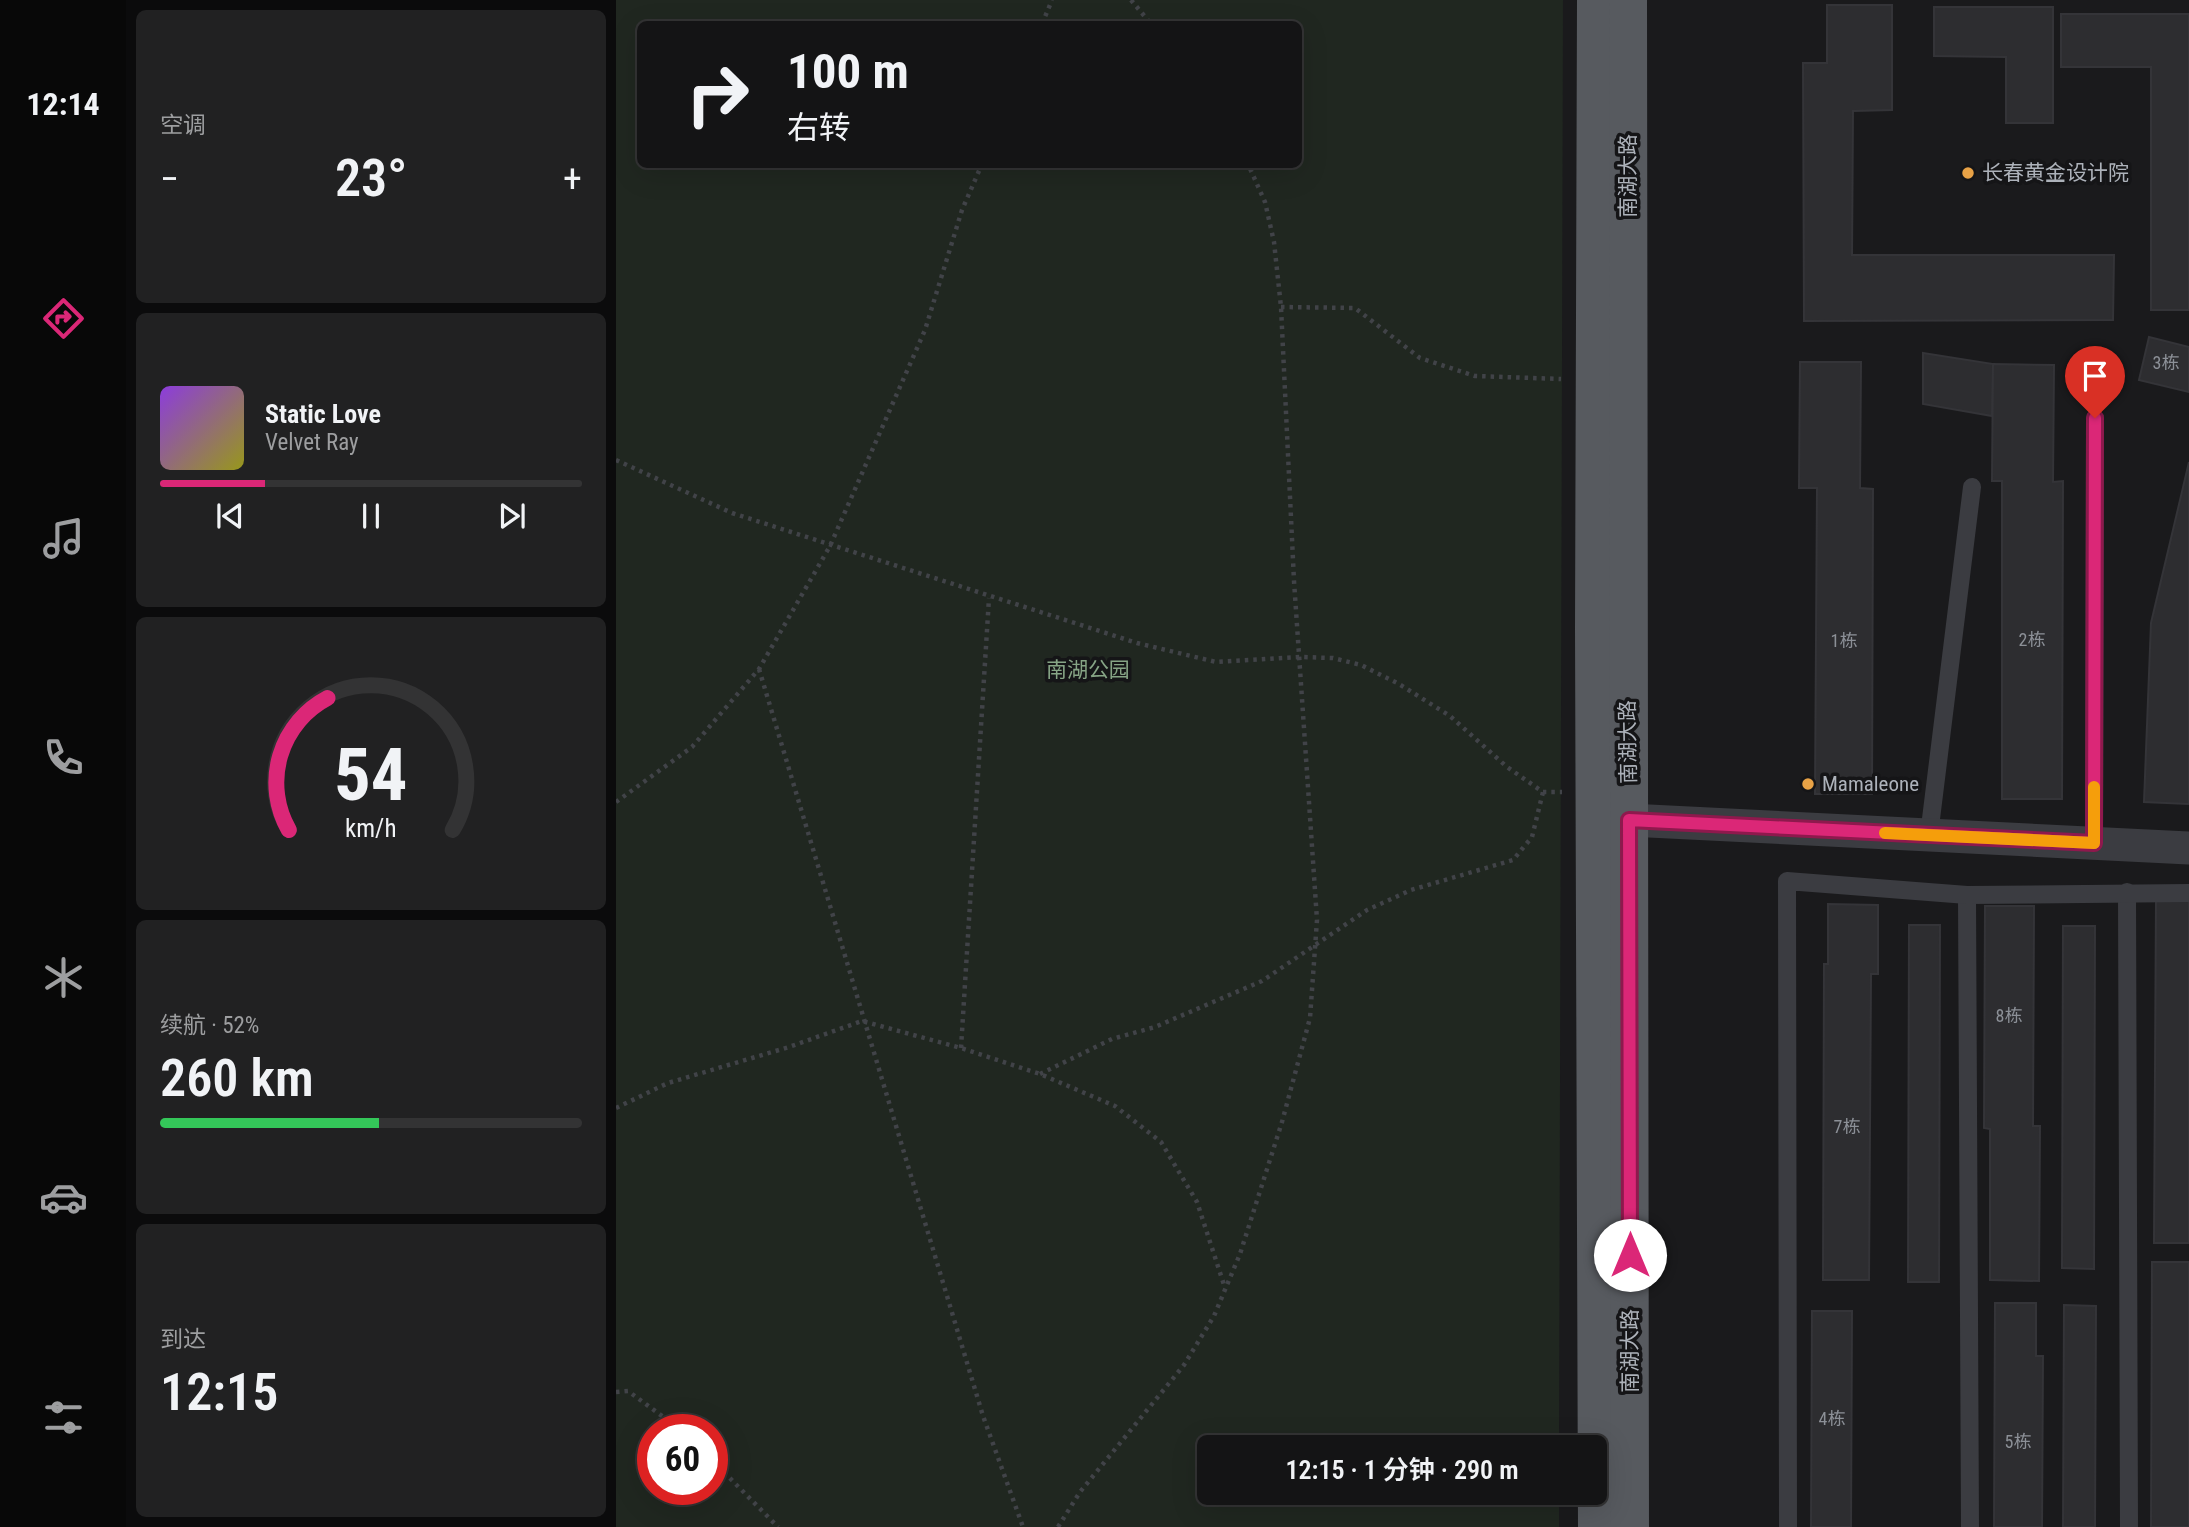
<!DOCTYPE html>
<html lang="zh">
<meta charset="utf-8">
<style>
:root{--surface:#141415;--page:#212122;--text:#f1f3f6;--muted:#9d9ea0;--line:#333334;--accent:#db2777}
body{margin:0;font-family:"Roboto Condensed","Noto Sans SC",sans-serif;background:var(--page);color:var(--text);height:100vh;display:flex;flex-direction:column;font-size:26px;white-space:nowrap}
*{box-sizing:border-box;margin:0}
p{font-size:23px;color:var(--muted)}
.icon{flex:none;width:38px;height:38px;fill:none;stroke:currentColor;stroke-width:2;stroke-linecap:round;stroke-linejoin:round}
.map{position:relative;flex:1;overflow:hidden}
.details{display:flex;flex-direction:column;gap:10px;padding:10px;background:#0b0b0c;width:490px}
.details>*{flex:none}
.guide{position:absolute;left:21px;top:21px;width:665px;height:147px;border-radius:10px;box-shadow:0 7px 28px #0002,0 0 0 2px var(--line);background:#141415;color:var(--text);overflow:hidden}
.speed{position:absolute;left:21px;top:1414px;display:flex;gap:14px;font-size:35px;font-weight:700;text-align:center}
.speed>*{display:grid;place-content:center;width:91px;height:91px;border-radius:50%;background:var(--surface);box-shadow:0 7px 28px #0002,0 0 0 2px var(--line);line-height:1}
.speed .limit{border:10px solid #d22;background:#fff;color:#111}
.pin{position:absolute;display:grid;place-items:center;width:60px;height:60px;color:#fff;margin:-72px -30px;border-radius:50% 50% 50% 0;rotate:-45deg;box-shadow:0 0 7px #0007}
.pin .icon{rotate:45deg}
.me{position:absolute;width:77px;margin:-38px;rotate:0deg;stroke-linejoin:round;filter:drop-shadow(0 0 5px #0008)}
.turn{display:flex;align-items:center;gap:24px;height:147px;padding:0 35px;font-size:32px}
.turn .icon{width:91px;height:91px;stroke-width:2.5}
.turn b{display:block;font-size:49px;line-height:60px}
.big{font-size:52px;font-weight:600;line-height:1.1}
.details .card{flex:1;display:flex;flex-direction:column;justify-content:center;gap:10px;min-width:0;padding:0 24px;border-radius:10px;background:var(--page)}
.details .dial{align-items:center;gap:0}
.dial svg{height:182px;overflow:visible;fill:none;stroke:var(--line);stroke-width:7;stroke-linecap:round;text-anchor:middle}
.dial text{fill:var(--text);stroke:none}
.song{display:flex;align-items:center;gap:21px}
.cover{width:84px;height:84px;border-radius:10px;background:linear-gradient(135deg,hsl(270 70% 55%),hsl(60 70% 35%))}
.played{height:7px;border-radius:4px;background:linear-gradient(90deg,var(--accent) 25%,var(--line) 25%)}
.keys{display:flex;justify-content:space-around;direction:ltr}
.heat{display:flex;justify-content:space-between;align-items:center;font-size:38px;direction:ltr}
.charge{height:10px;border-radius:5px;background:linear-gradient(90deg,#34c759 52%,var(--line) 0)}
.trip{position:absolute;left:581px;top:1435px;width:410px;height:70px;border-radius:10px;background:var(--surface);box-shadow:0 7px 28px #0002,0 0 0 2px var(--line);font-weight:600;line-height:70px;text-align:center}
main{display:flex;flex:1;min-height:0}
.menu{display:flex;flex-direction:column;width:126px;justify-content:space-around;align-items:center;background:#080808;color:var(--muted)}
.menu .icon{width:49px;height:49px}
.menu .current{color:var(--accent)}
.menu b{font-size:32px;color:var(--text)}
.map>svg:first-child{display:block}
.green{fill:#202720;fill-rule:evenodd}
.building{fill:#2d2d30;stroke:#343438;stroke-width:2}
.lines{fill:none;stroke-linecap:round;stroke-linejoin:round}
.path{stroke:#414348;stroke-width:4.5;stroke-dasharray:3.5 5;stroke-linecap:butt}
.lane{stroke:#3b3c41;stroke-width:18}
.street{stroke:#3b3c41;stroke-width:33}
.primary{stroke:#575a5f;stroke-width:38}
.route-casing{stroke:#8e194d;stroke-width:18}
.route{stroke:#db2777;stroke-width:12}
.slow{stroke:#f59e0b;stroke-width:12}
.poi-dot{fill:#e8a246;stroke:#151517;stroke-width:2.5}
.labels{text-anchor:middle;stroke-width:7;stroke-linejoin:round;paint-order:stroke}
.number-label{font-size:18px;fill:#8c9097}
.poi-label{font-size:21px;fill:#adb2ba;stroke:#151517;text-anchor:start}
.street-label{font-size:21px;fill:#adb2ba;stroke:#151517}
.park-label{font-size:21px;fill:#86a485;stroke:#151517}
</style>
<main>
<nav class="menu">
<b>12:14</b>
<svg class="icon current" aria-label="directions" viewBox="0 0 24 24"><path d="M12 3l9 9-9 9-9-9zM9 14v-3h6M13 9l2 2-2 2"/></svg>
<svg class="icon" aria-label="music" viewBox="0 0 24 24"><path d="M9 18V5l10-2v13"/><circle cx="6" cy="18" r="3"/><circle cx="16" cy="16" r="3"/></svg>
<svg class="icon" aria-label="phone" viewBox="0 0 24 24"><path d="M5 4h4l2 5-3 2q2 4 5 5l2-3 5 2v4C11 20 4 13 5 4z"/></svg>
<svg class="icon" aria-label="climate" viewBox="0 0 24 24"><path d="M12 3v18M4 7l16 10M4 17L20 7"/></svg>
<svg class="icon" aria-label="car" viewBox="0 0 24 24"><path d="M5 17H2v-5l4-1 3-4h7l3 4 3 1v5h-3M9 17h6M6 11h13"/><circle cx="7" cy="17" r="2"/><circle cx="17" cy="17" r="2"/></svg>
<svg class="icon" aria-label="filters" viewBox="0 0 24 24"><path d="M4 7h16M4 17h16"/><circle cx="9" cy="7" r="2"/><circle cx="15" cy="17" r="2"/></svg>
</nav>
<section class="details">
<div class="card"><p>空调</p>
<div class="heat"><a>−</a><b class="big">23°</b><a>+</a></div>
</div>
<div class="card">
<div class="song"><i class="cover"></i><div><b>Static Love</b><p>Velvet Ray</p></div></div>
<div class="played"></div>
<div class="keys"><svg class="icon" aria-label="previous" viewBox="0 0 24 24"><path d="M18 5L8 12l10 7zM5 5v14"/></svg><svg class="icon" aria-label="pause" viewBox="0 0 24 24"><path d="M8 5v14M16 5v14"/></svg><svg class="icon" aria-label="next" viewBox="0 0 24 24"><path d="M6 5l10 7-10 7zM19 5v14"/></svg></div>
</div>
<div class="card dial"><svg viewBox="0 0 100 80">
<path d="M14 69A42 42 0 1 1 86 69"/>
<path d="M14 69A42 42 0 0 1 31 11" stroke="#db2777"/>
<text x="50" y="56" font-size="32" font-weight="700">54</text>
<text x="50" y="72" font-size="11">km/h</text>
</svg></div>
<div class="card"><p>续航 · 52%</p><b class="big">260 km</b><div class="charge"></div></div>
<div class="card"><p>到达</p><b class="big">12:15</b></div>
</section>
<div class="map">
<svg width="1573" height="1527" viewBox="0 0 1573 1527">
<rect width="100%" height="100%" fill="#1a1a1c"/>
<path class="green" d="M0,0H947L943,1447H593V1493H943V1527H0ZM682,24V164H24V24ZM37,1430H96V1489H37Z"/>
<g class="building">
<polygon points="1211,5 1276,5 1276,110 1237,111 1236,255 1498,255 1497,320 1188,321 1187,63 1211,63"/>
<polygon points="1318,7 1437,7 1437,123 1390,123 1390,57 1318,56"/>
<polygon points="1445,14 1573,14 1573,310 1535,310 1535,67 1445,67"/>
<polygon points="1533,337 1573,347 1573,392 1523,380"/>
<polygon points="1307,353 1377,364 1376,416 1307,404"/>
<polygon points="1184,362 1245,362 1244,488 1257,489 1256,794 1199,794 1201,488 1183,488"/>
<polygon points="1377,364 1438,365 1437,482 1447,481 1446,799 1386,799 1386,481 1376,481"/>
<polygon points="1573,462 1573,804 1528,802 1535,623"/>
<polygon points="1540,901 1573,901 1573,1243 1538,1243"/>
<polygon points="1212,904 1262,905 1262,974 1255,974 1253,1280 1207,1280 1208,964 1212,964"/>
<polygon points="1369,906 1418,906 1417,1126 1424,1126 1423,1281 1374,1280 1374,1129 1368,1128"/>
<polygon points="1293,925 1324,925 1323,1282 1292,1282"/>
<polygon points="1447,926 1479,926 1478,1269 1446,1268"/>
<polygon points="1536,1262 1573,1262 1573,1527 1535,1527"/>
<polygon points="1379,1303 1420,1303 1420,1356 1427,1356 1426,1527 1378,1527"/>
<polygon points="1448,1305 1480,1306 1479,1527 1447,1527"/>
<polygon points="1196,1311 1236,1311 1235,1527 1195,1527"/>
</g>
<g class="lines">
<g class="path">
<polyline points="515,0 535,24"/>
<polyline points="426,24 436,0"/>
<polyline points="665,307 739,308 804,358 859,376 945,379"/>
<polyline points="0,460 116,513 521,643 600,662 685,657 717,658 745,665 783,684 834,716 891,767 927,792 946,792"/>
<polyline points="143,669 367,1416 407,1527"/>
<polyline points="0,802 76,747 143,669 214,546 309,330 346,210 366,164"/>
<polyline points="345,1048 373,598"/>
<polyline points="424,1074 496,1039 539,1027 646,981 751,910 795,890 897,860 916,837 927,792"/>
<polyline points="0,1108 52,1083 173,1047 246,1021 345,1048 424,1074 499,1106 545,1142 581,1202 609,1288"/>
<polyline points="0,1392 12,1391 65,1430"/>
<polyline points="96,1460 162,1527"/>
<polyline points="442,1527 464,1492 568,1365 598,1316 624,1254 666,1122 694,1018 701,920 678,581 665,307 658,242 649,202 632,164"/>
</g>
<g class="lane">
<polyline points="1313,835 1356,487"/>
<polyline points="1478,843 1479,418"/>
<polyline points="1511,892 1513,1527"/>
<polyline points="1351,895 1354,1527"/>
<polyline points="1172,1527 1171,881 1351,895 1573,893"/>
</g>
<polyline class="street" points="1013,820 1573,848"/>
<g class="primary">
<polyline points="980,0 978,629 981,1527"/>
<polyline points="1012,0 1014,1527"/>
</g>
</g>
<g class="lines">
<g class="route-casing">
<polyline id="route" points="1014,1255 1013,820 1478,843 1479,418"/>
</g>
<use href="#route" class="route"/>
<polyline class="slow" points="1269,833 1478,843 1478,787"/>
</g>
<g class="poi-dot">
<circle cx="1352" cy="173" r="7"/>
<circle cx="1192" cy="784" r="7"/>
</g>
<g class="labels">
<g class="number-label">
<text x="1550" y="369">3栋</text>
<text x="1416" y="646">2栋</text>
<text x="1228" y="647">1栋</text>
<text x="1393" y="1022">8栋</text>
<text x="1231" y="1133">7栋</text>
<text x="1216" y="1425">4栋</text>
<text x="1402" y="1448">5栋</text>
</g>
<g class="poi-label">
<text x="1366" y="180">长春黄金设计院</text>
<text x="1206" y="791">Mamaleone</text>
</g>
<g class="street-label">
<text transform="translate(1012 176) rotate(-90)" y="7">南湖大路</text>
<text transform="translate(1012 742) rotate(-91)" y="7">南湖大路</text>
<text transform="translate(1014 1351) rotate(-90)" y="7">南湖大路</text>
</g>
<g class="park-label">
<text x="472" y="677">南湖公园</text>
</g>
</g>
</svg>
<div class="speed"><div class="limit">60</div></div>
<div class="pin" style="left:1479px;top:418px;background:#d93025"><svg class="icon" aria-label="arrive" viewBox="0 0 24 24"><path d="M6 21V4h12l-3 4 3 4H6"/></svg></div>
<svg class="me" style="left:1014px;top:1255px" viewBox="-20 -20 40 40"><circle r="19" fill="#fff"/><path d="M0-13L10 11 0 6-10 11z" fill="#db2777"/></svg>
<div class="trip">12:15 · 1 分钟 · 290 m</div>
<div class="guide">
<div class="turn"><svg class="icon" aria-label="right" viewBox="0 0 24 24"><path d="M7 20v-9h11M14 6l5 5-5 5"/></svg><div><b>100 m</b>右转</div></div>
</div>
</div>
</main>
